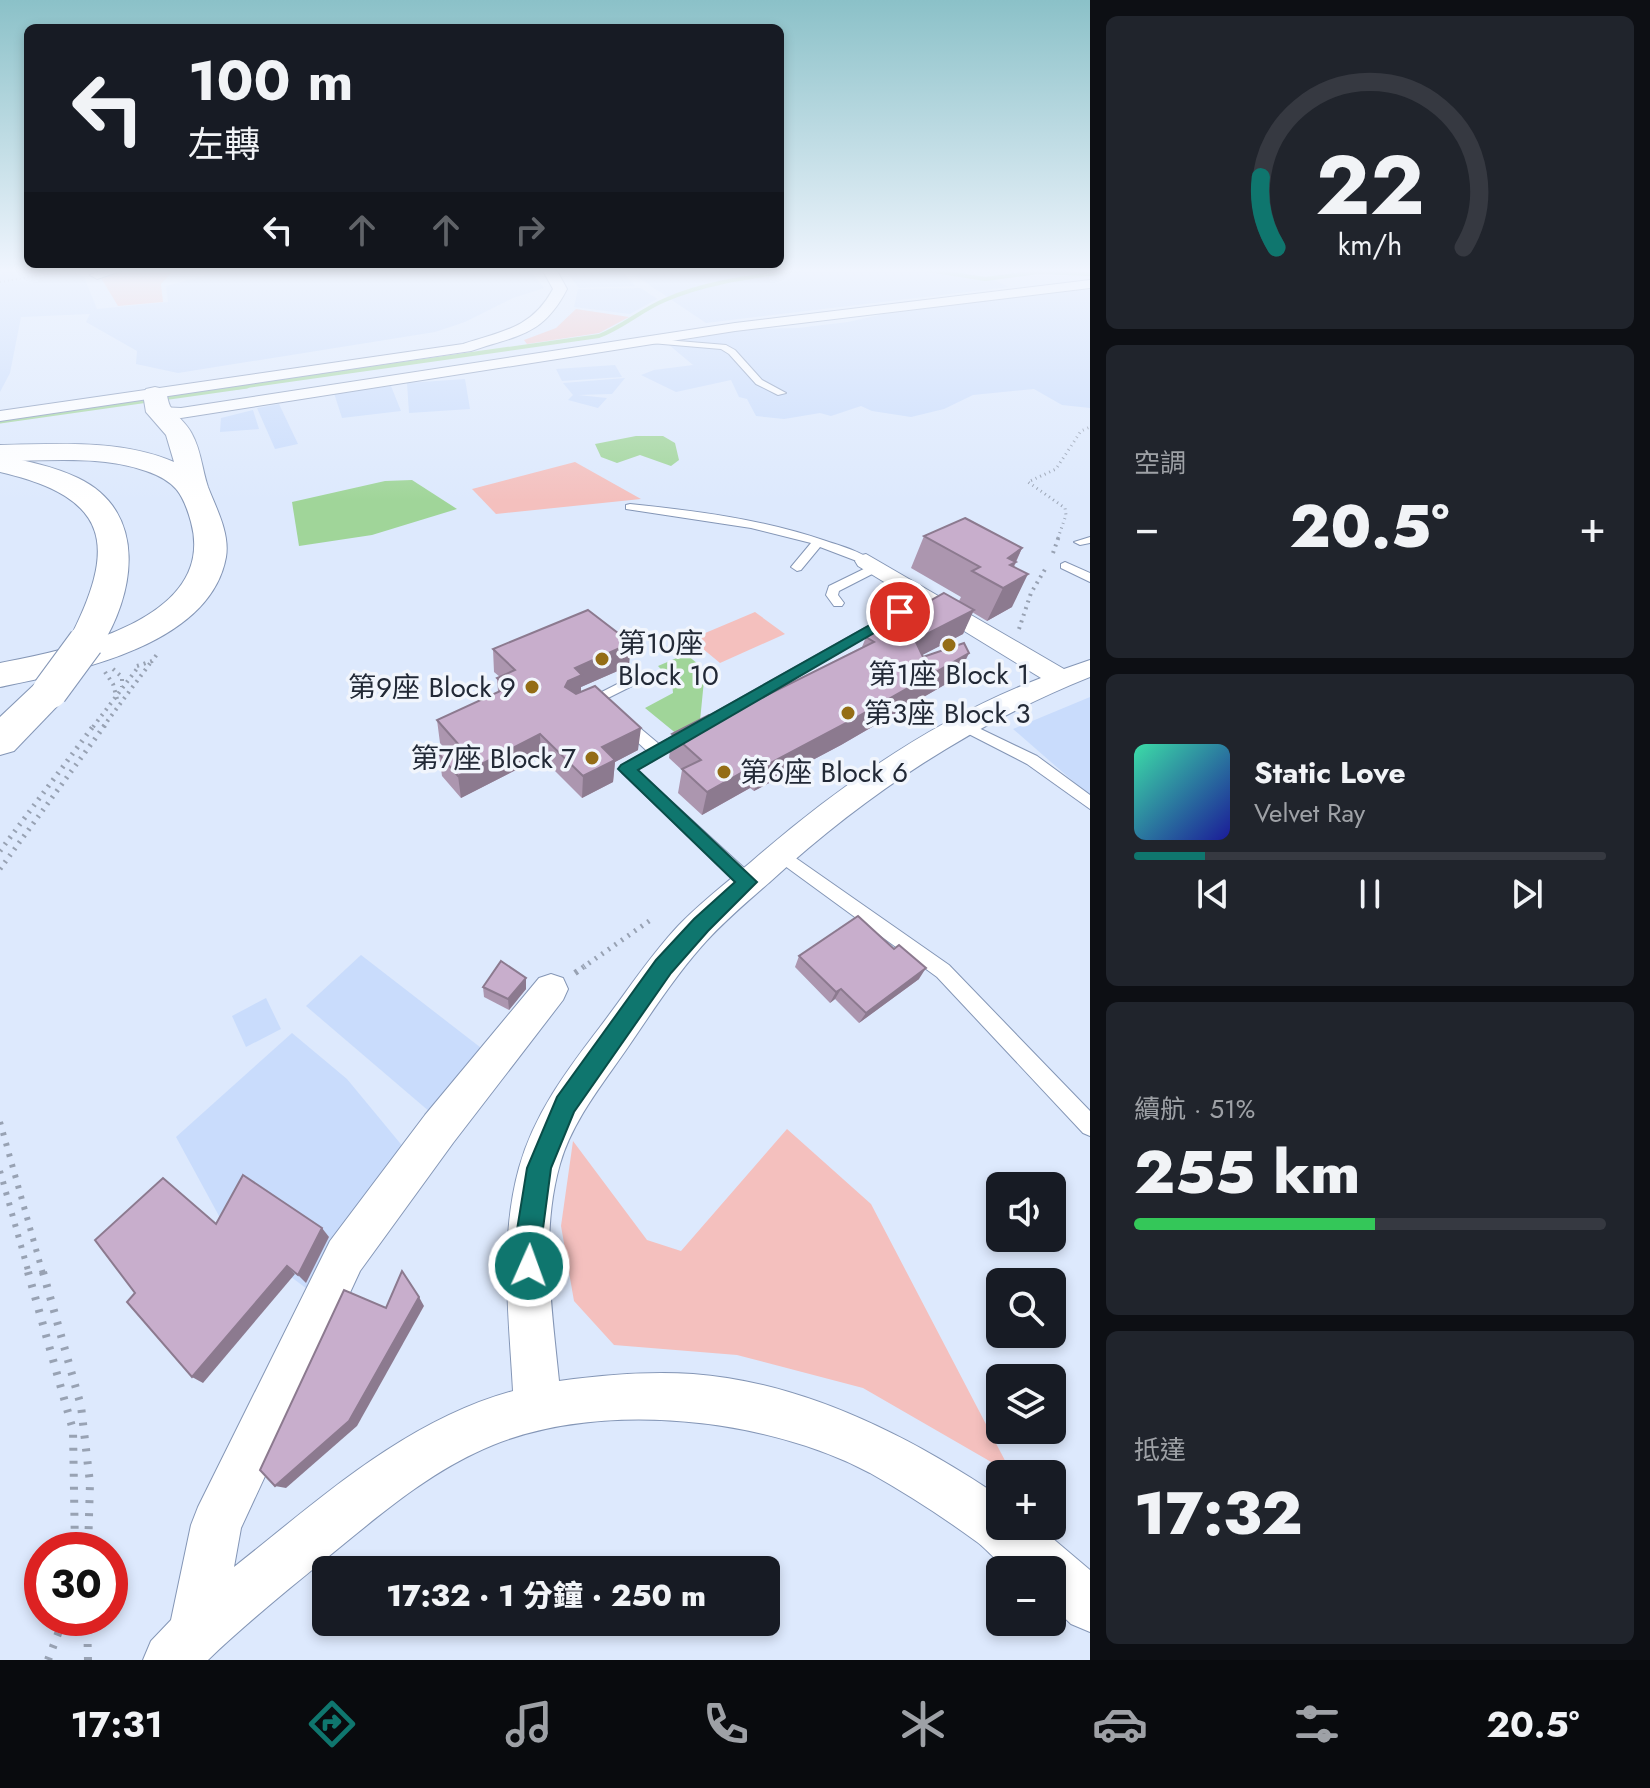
<!DOCTYPE html>
<html lang="zh-TW">
<meta charset="utf-8">
<style>
:root{--surface:#171b24;--page:#20242c;--text:#f1f3f6;--muted:#9ea1a6;--line:#363941;--accent:#0f766e}
body{margin:0;font-family:Jost,"Noto Sans TC",sans-serif;background:var(--page);color:var(--text);height:100vh;display:flex;flex-direction:column;font-size:30px;white-space:nowrap}
*{box-sizing:border-box;margin:0}
p{font-size:26px;color:var(--muted)}
.icon{flex:none;width:44px;height:44px;fill:none;stroke:currentColor;stroke-width:2;stroke-linecap:round;stroke-linejoin:round}
.map{position:relative;flex:1;overflow:hidden}
.sheet{display:flex;flex-direction:column;gap:16px;padding:16px;background:#0d0f14;width:560px}
.sheet>*{flex:none}
.hud{position:absolute;left:24px;top:24px;width:760px;height:244px;border-radius:12px;box-shadow:0 4px 12px #0003;background:#171b24;color:var(--text);overflow:hidden}
.buttons{position:absolute;left:986px;top:1172px;display:grid;gap:16px}
.buttons a{display:grid;place-items:center;width:80px;height:80px;border-radius:12px;background:var(--surface);box-shadow:0 4px 12px #0003;font-size:40px}
.speed{position:absolute;left:24px;top:1532px;display:flex;gap:16px;font-size:40px;font-weight:700;text-align:center}
.speed>*{display:grid;place-content:center;width:104px;height:104px;border-radius:50%;background:var(--surface);box-shadow:0 4px 12px #0003;line-height:1}
.speed .limit{border:12px solid #d22;background:#fff;color:#111}
.pin{position:absolute;display:grid;place-items:center;width:68px;height:68px;color:#fff;margin:-34px;border:4px solid #fff;border-radius:50%;box-shadow:0 2px 8px #0007}
.me{position:absolute;width:88px;margin:-44px;rotate:2deg;stroke-linejoin:round;filter:drop-shadow(0 0 6px #0008)}
.turn{display:flex;align-items:center;gap:28px;height:168px;padding:0 32px;font-size:36px}
.turn .icon{width:104px;height:104px;stroke-width:2.5}
.turn b{display:block;font-size:56px;line-height:68px}
.lanes{display:flex;align-items:center;height:76px;padding:0 32px;background:#0003;justify-content:center;gap:40px;direction:ltr}
.lanes .off{opacity:.35}
.big{font-size:60px;font-weight:800;line-height:1.1}
.sheet .card{flex:1;display:flex;flex-direction:column;justify-content:center;gap:12px;min-width:0;padding:0 28px;border-radius:12px;background:var(--page)}
.sheet .dial{align-items:center;gap:0}
.dial svg{height:208px;overflow:visible;fill:none;stroke:var(--line);stroke-width:7;stroke-linecap:round;text-anchor:middle}
.dial text{fill:var(--text);stroke:none}
.song{display:flex;align-items:center;gap:24px}
.cover{width:96px;height:96px;border-radius:12px;background:linear-gradient(135deg,hsl(160 70% 55%),hsl(240 70% 35%))}
.played{height:8px;border-radius:4px;background:linear-gradient(90deg,var(--accent) 15%,var(--line) 15%)}
.keys{display:flex;justify-content:space-around;direction:ltr}
.heat{display:flex;justify-content:space-between;align-items:center;font-size:44px;direction:ltr}
.charge{height:12px;border-radius:6px;background:linear-gradient(90deg,#34c759 51%,var(--line) 0)}
.trip{position:absolute;left:312px;top:1556px;width:468px;height:80px;border-radius:12px;background:var(--surface);box-shadow:0 4px 12px #0003;font-weight:800;line-height:80px;text-align:center}
.dock{display:flex;height:128px;justify-content:space-around;align-items:center;background:#090b0e;color:var(--muted)}
.dock .icon{width:56px;height:56px}
.dock .selected{color:var(--accent)}
.dock b{font-size:36px;color:var(--text)}
main{display:flex;flex:1;min-height:0}
.map>svg:first-child{display:block}
.built{fill:#c9dcfc}
.green{fill:#f4c0be}
.water{fill:#a0d599}
.lines{fill:none;stroke-linecap:round;stroke-linejoin:round}
.stream-far1{stroke:#a0d599;stroke-width:4}
.stream{stroke:#a0d599;stroke-width:5}
.lane-casing{stroke:#8496b6;stroke-width:2}
.street-casing{stroke:#8496b6;stroke-width:2}
.primary-casing{stroke:#8496b6;stroke-width:2}
.highway-casing{stroke:#8496b6;stroke-width:2}
.path-far5{stroke:#98a2b3;stroke-width:2;stroke-dasharray:1 3;stroke-linecap:butt}
.path-far4{stroke:#98a2b3;stroke-width:3;stroke-dasharray:1 4;stroke-linecap:butt}
.path-far3{stroke:#98a2b3;stroke-width:4;stroke-dasharray:2 5;stroke-linecap:butt}
.path-far2{stroke:#98a2b3;stroke-width:5;stroke-dasharray:2 6;stroke-linecap:butt}
.path-far1{stroke:#98a2b3;stroke-width:6;stroke-dasharray:3 8;stroke-linecap:butt}
.path{stroke:#98a2b3;stroke-width:8;stroke-dasharray:3 10;stroke-linecap:butt}
.lane{fill:#fff;fill-rule:evenodd}
.street{fill:#fff;fill-rule:evenodd}
.primary{fill:#fff;fill-rule:evenodd}
.highway{fill:#fff;fill-rule:evenodd}
.highway-bridge-casing{stroke:#8496b6;stroke-width:37;stroke-linecap:butt}
.highway-bridge{stroke:#fff;stroke-width:35}
.wall{fill:#ac96af}
.shaded-wall{fill:#8c7a8f}
.building{fill:#c8aecc;stroke:#8c7a8f;stroke-width:2}
.route{fill:#0f766e;stroke:#0a4d48;stroke-width:2}
.poi-dot{fill:#946d16;stroke:#f1f5fc;stroke-width:3}
.labels{text-anchor:middle;stroke-width:7;stroke-linejoin:round;paint-order:stroke}
.poi-label{font-size:28px;fill:#222936;stroke:#f1f5fc;text-anchor:start}
</style>
<main>
<div class="map">
<svg width="1090" height="1660" viewBox="0 0 1090 1660">
<rect width="100%" height="100%" fill="#dde9fd"/>
<g class="built">
<polygon points="8,269 65,269 84,277 97,309 168,302 166,286 229,269 529,269 544,288 513,298 465,322 435,332 178,373 136,364 137,351 86,322 90,314 21,317 10,373 0,392 0,275"/>
<polygon points="929,269 992,279 1009,287 706,323 627,270"/>
<polygon points="585,270 621,271 635,286 579,288 568,274"/>
<polygon points="1090,287 1090,408 1062,405 1034,389 973,395 944,409 911,417 872,411 861,406 831,416 820,413 784,419 756,416 747,399 739,397 731,380 676,392 641,375 654,370 693,365 668,344 712,335 747,329 798,328 848,322 901,310"/>
<polygon points="641,288 657,299 630,314 574,307 578,289"/>
<polygon points="615,365 622,377 562,381 556,369"/>
<polygon points="625,378 612,394 578,395 607,398 598,408 568,400 573,395 563,383"/>
<polygon points="465,379 470,409 409,413 407,383"/>
<polygon points="391,386 401,411 342,418 334,393"/>
<polygon points="279,404 298,444 275,449 257,408"/>
<polygon points="253,410 259,429 220,432 221,418"/>
<polygon points="1090,697 1090,796 1013,729"/>
<polygon points="361,955 485,1051 430,1112 306,1006"/>
<polygon points="266,998 281,1029 246,1047 232,1016"/>
<polygon points="292,1033 347,1079 409,1154 315,1295 225,1227 176,1137"/>
</g>
<g class="green">
<polygon points="123,269 173,271 161,284 163,302 118,306 98,273"/>
<polygon points="576,309 629,317 599,333 527,344 524,340 556,328"/>
<polygon points="575,462 641,499 496,514 472,489"/>
<polygon points="755,612 785,634 720,663 691,639"/>
<polygon points="787,1129 871,1204 1012,1474 863,1388 737,1355 614,1345 574,1301 561,1226 573,1141 647,1240 681,1251"/>
</g>
<g class="water">
<polygon points="636,436 663,436 675,443 679,460 671,466 640,455 617,463 601,457 595,444"/>
<polygon points="412,480 457,509 372,535 299,546 292,502 385,481"/>
<polygon points="686,654 705,670 700,721 678,735 645,708 673,693 672,681 658,666"/>
</g>
<g class="lines">
<g class="stream-far1">
<polyline points="922,269 985,279 1039,272 1090,274"/>
<path d="M233,388L599,336C623,327 641,310 665,300C708,281 758,276 805,269"/>
</g>
<polyline class="stream" points="0,421 247,386"/>
<g class="lane-casing">
<g id="lane">
<polygon points="654,339 726,345 735,350 762,380 786,393 778,395 756,384 729,354 721,349 651,343"/>
<path d="M630,504C696,511 763,519 826,541C841,546 860,551 872,561L862,563L820,547L801,570L797,571L791,567L811,543L751,528L626,509V505Z"/>
<polygon points="1090,537 1090,543 1080,545 1074,542"/>
<polygon points="1065,562 1090,573 1090,582 1061,568 1061,564"/>
<polygon points="876,563 880,564 880,570 839,591 838,595 844,603 842,606 834,606 826,595 829,586"/>
<polygon points="900,608 906,612 904,615 637,770 754,877 756,882 754,887 742,887 622,773 619,769 622,765 647,751 618,724 616,721 618,718 628,718 659,744"/>
<polygon points="635,675 642,679 640,682 606,699 612,706 610,709 600,709 590,698"/>
<polygon points="962,720 1037,756 1090,795 1090,809 1027,764 957,728 955,725"/>
<polygon points="780,847 949,965 1090,1111 1090,1136 1083,1133 937,977 774,858 772,853 774,848"/>
</g>
</g>
<g class="street-casing">
<g id="street">
<polygon points="105,269 127,269 97,279 90,275"/>
<path d="M542,269H556L567,289C543,336 518,335 471,351L0,421V411L463,344C503,331 532,328 553,289Z"/>
<polygon points="1090,280 1090,288 735,331 181,418 159,417 150,412 159,407 181,408 735,323"/>
<path d="M866,554L1064,669L1090,660V677C970,725 866,794 771,881C747,902 722,923 701,947C673,979 650,1015 626,1050C601,1086 572,1122 560,1164C540,1234 552,1310 559,1381C604,1375 647,1371 693,1374C803,1382 910,1436 1000,1497V1526H1038L1090,1570V1632L1071,1624L1052,1606V1570C1041,1570 1020,1574 1010,1569C998,1564 988,1550 977,1542C943,1517 907,1494 870,1473C767,1418 603,1400 493,1445C429,1471 376,1518 323,1561C284,1593 244,1625 208,1660H143L151,1641L171,1620L191,1525L198,1507L330,1241L425,1115L539,978L551,974L563,978L568,989L563,1000L453,1143L360,1271L241,1528L234,1567C320,1499 406,1420 513,1391C509,1317 499,1240 519,1168C534,1114 567,1070 600,1027C626,993 649,957 678,926C700,903 726,883 751,862C837,787 934,719 1041,678L858,566L855,561L858,556Z"/>
</g>
</g>
<g class="primary-casing">
<path id="primary" d="M155,387L164,389C168,395 167,399 170,406C175,415 187,423 192,434C201,450 202,469 208,487C216,508 230,533 226,557C210,646 73,672 0,687V663C68,650 218,620 191,522C183,493 175,481 146,471C101,455 47,461 0,461V445C57,444 121,439 174,462L166,435L146,412L143,394L146,389Z"/>
</g>
<g class="highway-casing">
<g id="highway">
<path d="M0,456C27,461 53,466 78,478C149,512 135,595 99,650L86,653L73,650L68,642C117,547 113,498 0,472Z"/>
<polygon points="50,679 63,682 69,691 63,700 14,751 0,755 0,717 37,682"/>
</g>
</g>
<polyline class="path-far5" points="0,282 67,271 78,273"/>
<polyline class="path-far4" points="1058,538 1066,515 1065,508 1028,482 1056,469 1081,431 1090,427"/>
<g class="path-far3">
<polyline points="1053,553 1059,536"/>
<polyline points="1019,629 1031,593 1047,566"/>
<polyline points="137,666 152,661 158,653"/>
<polyline points="113,669 122,677 122,687"/>
<polyline points="105,672 113,684 117,699"/>
<polyline points="93,727 139,666"/>
<polyline points="103,727 151,662"/>
</g>
<g class="path-far2">
<polyline points="0,851 94,725"/>
<polyline points="0,869 105,725"/>
<polyline points="582,968 652,919"/>
</g>
<g class="path-far1">
<polyline points="575,973 585,966"/>
<polyline points="0,1122 43,1274"/>
<polyline points="0,1171 29,1274"/>
</g>
<g class="path">
<polyline points="28,1272 73,1430 75,1550"/>
<polyline points="43,1272 81,1406 90,1483 88,1550"/>
<polyline points="87,1618 88,1660"/>
<polyline points="48,1660 64,1618"/>
</g>
<use href="#lane" class="lane"/>
<use href="#street" class="street"/>
<use href="#primary" class="primary"/>
<use href="#highway" class="highway"/>
<g class="highway-bridge-casing">
<polyline id="highway-bridge" points="50,691 86,642"/>
</g>
<use href="#highway-bridge" class="highway-bridge"/>
</g>
<g class="wall">
<polygon points="924,536 1022,548 1014,567 1012,607 987,621 972,612 963,634 922,655 958,677 841,745 754,791 750,788 702,815 678,793 682,770 669,758 672,734 715,721 862,647 866,637 959,601 961,597 911,568"/>
<polygon points="493,649 629,666 581,687 581,692 638,750 615,762 613,782 582,798 541,757 461,798 442,776 439,754 447,751 440,743 437,720 498,692 497,678 500,677 494,672"/>
<polygon points="799,956 919,979 859,1023 835,999 830,1003 795,967"/>
<polygon points="483,987 526,989 509,1010 484,997"/>
</g>
<g class="shaded-wall">
<polygon points="1022,548 1004,587 1028,574 1012,607 987,621 1003,588 1008,558"/>
<polygon points="974,610 963,634 905,664 915,640"/>
<polygon points="631,643 629,666 581,687 581,697 565,687 575,668"/>
<polygon points="969,653 958,677 841,745 754,791 761,768"/>
<polygon points="641,728 638,750 615,762 613,782 582,798 583,776 602,747"/>
<polygon points="540,734 541,757 461,798 458,776"/>
<polygon points="757,764 750,788 702,815 707,792"/>
<polygon points="926,968 919,979 859,1023 866,1013"/>
<polygon points="526,978 526,989 509,1010 508,999"/>
<polygon points="841,989 835,999 830,1003 836,992"/>
<polygon points="322,1228 329,1237 306,1283 298,1275"/>
<polygon points="287,1266 295,1274 203,1383 192,1377"/>
<polygon points="419,1297 424,1306 357,1426 286,1488 275,1486"/>
</g>
<g class="building">
<polygon points="965,518 1022,548 1008,558 1016,562 1010,565 1028,574 1003,588 972,571 980,567 924,536"/>
<polygon points="944,593 974,610 915,640 923,657 964,643 969,653 850,721 761,768 757,764 707,792 682,769 701,760 672,734 709,715 715,721 874,642 866,637"/>
<polygon points="588,610 631,643 575,668 582,675 568,681 565,687 576,694 595,686 641,728 602,747 615,760 583,776 540,734 458,776 439,754 459,745 437,720 507,688 497,678 515,670 493,649"/>
<polygon points="858,916 894,949 899,945 926,968 866,1013 841,989 836,992 799,956"/>
<polygon points="501,961 526,978 508,999 483,987"/>
<polygon points="243,1175 322,1228 298,1275 287,1266 192,1377 127,1302 135,1293 95,1240 163,1178 216,1224"/>
<polygon points="402,1271 419,1297 349,1421 275,1486 260,1470 344,1290 386,1308"/>
</g>
<linearGradient id="sky" x2="0" y2="1"><stop stop-color="#8bc1c8"/><stop offset="0.54" stop-color="#f0f5fe"/><stop offset="1" stop-color="#f0f5fe" stop-opacity="0"/></linearGradient>
<rect width="1090" height="501" fill="url(#sky)"/>
<polygon class="route" points="900,608 905,609 905,615 638,770 757,882 708,931 671,973 574,1112 551,1168 542,1236 542,1266 538,1275 529,1279 520,1275 516,1266 516,1236 527,1168 557,1097 656,960 694,919 735,882 618,769 621,765"/>
<g class="poi-dot">
<circle cx="949" cy="645" r="8"/>
<circle cx="602" cy="659" r="8"/>
<circle cx="532" cy="687" r="8"/>
<circle cx="848" cy="713" r="8"/>
<circle cx="592" cy="758" r="8"/>
<circle cx="724" cy="772" r="8"/>
</g>
<g class="labels">
<g class="poi-label">
<text x="618" y="653">第10座<tspan x="618" dy="32">Block 10</tspan></text>
<text x="949" y="684" text-anchor="middle">第1座 Block 1</text>
<text x="516" y="697" text-anchor="end">第9座 Block 9</text>
<text x="864" y="723">第3座 Block 3</text>
<text x="576" y="768" text-anchor="end">第7座 Block 7</text>
<text x="740" y="782">第6座 Block 6</text>
</g>
</g>
</svg>
<div class="buttons">
<a><svg class="icon" aria-label="sound" viewBox="0 0 24 24"><path d="M4 9h4l5-4v14l-5-4H4zM17 9q2 3 0 6"/></svg></a>
<a><svg class="icon" aria-label="search" viewBox="0 0 24 24"><circle cx="10" cy="10" r="6"/><path d="M15 15l6 6"/></svg></a>
<a><svg class="icon" aria-label="layers" viewBox="0 0 24 24"><path d="M12 4l9 5-9 5-9-5zM3 14l9 5 9-5"/></svg></a>
<a>+</a>
<a>−</a>
</div>
<div class="speed"><div class="limit">30</div></div>
<div class="pin" style="left:900px;top:612px;background:#d93025"><svg class="icon" aria-label="arrive" viewBox="0 0 24 24"><path d="M6 21V4h12l-3 4 3 4H6"/></svg></div>
<svg class="me" style="left:529px;top:1266px" viewBox="-20 -20 40 40"><circle r="17" fill="#0f766e" stroke="#fff" stroke-width="3"/><path d="M0-11L8 9 0 5-8 9z" fill="#fff"/></svg>
<div class="trip">17:32 · 1 分鐘 · 250 m</div>
<div class="hud">
<div class="turn"><svg class="icon" aria-label="left" viewBox="0 0 24 24"><path d="M17 20v-9H6M10 6l-5 5 5 5"/></svg><div><b>100 m</b>左轉</div></div>
<div class="lanes"><svg class="icon" aria-label="left" viewBox="0 0 24 24"><path d="M17 20v-9H6M10 6l-5 5 5 5"/></svg><svg class="icon off" aria-label="ahead" viewBox="0 0 24 24"><path d="M12 20V5M6 11l6-6 6 6"/></svg><svg class="icon off" aria-label="ahead" viewBox="0 0 24 24"><path d="M12 20V5M6 11l6-6 6 6"/></svg><svg class="icon off" aria-label="right" viewBox="0 0 24 24"><path d="M7 20v-9h11M14 6l5 5-5 5"/></svg></div>
</div>
</div>
<section class="sheet">
<div class="card dial"><svg viewBox="0 0 100 80">
<path d="M14 69A42 42 0 1 1 86 69"/>
<path d="M14 69A42 42 0 0 1 8 42" stroke="#0f766e"/>
<text x="50" y="56" font-size="32" font-weight="700">22</text>
<text x="50" y="72" font-size="11">km/h</text>
</svg></div>
<div class="card"><p>空調</p>
<div class="heat"><a>−</a><b class="big">20.5°</b><a>+</a></div>
</div>
<div class="card">
<div class="song"><i class="cover"></i><div><b>Static Love</b><p>Velvet Ray</p></div></div>
<div class="played"></div>
<div class="keys"><svg class="icon" aria-label="previous" viewBox="0 0 24 24"><path d="M18 5L8 12l10 7zM5 5v14"/></svg><svg class="icon" aria-label="pause" viewBox="0 0 24 24"><path d="M8 5v14M16 5v14"/></svg><svg class="icon" aria-label="next" viewBox="0 0 24 24"><path d="M6 5l10 7-10 7zM19 5v14"/></svg></div>
</div>
<div class="card"><p>續航 · 51%</p><b class="big">255 km</b><div class="charge"></div></div>
<div class="card"><p>抵達</p><b class="big">17:32</b></div>
</section>
</main>
<nav class="dock">
<b>17:31</b>
<svg class="icon selected" aria-label="directions" viewBox="0 0 24 24"><path d="M12 3l9 9-9 9-9-9zM9 14v-3h6M13 9l2 2-2 2"/></svg>
<svg class="icon" aria-label="music" viewBox="0 0 24 24"><path d="M9 18V5l10-2v13"/><circle cx="6" cy="18" r="3"/><circle cx="16" cy="16" r="3"/></svg>
<svg class="icon" aria-label="phone" viewBox="0 0 24 24"><path d="M5 4h4l2 5-3 2q2 4 5 5l2-3 5 2v4C11 20 4 13 5 4z"/></svg>
<svg class="icon" aria-label="climate" viewBox="0 0 24 24"><path d="M12 3v18M4 7l16 10M4 17L20 7"/></svg>
<svg class="icon" aria-label="car" viewBox="0 0 24 24"><path d="M5 17H2v-5l4-1 3-4h7l3 4 3 1v5h-3M9 17h6M6 11h13"/><circle cx="7" cy="17" r="2"/><circle cx="17" cy="17" r="2"/></svg>
<svg class="icon" aria-label="filters" viewBox="0 0 24 24"><path d="M4 7h16M4 17h16"/><circle cx="9" cy="7" r="2"/><circle cx="15" cy="17" r="2"/></svg>
<b>20.5°</b>
</nav>
